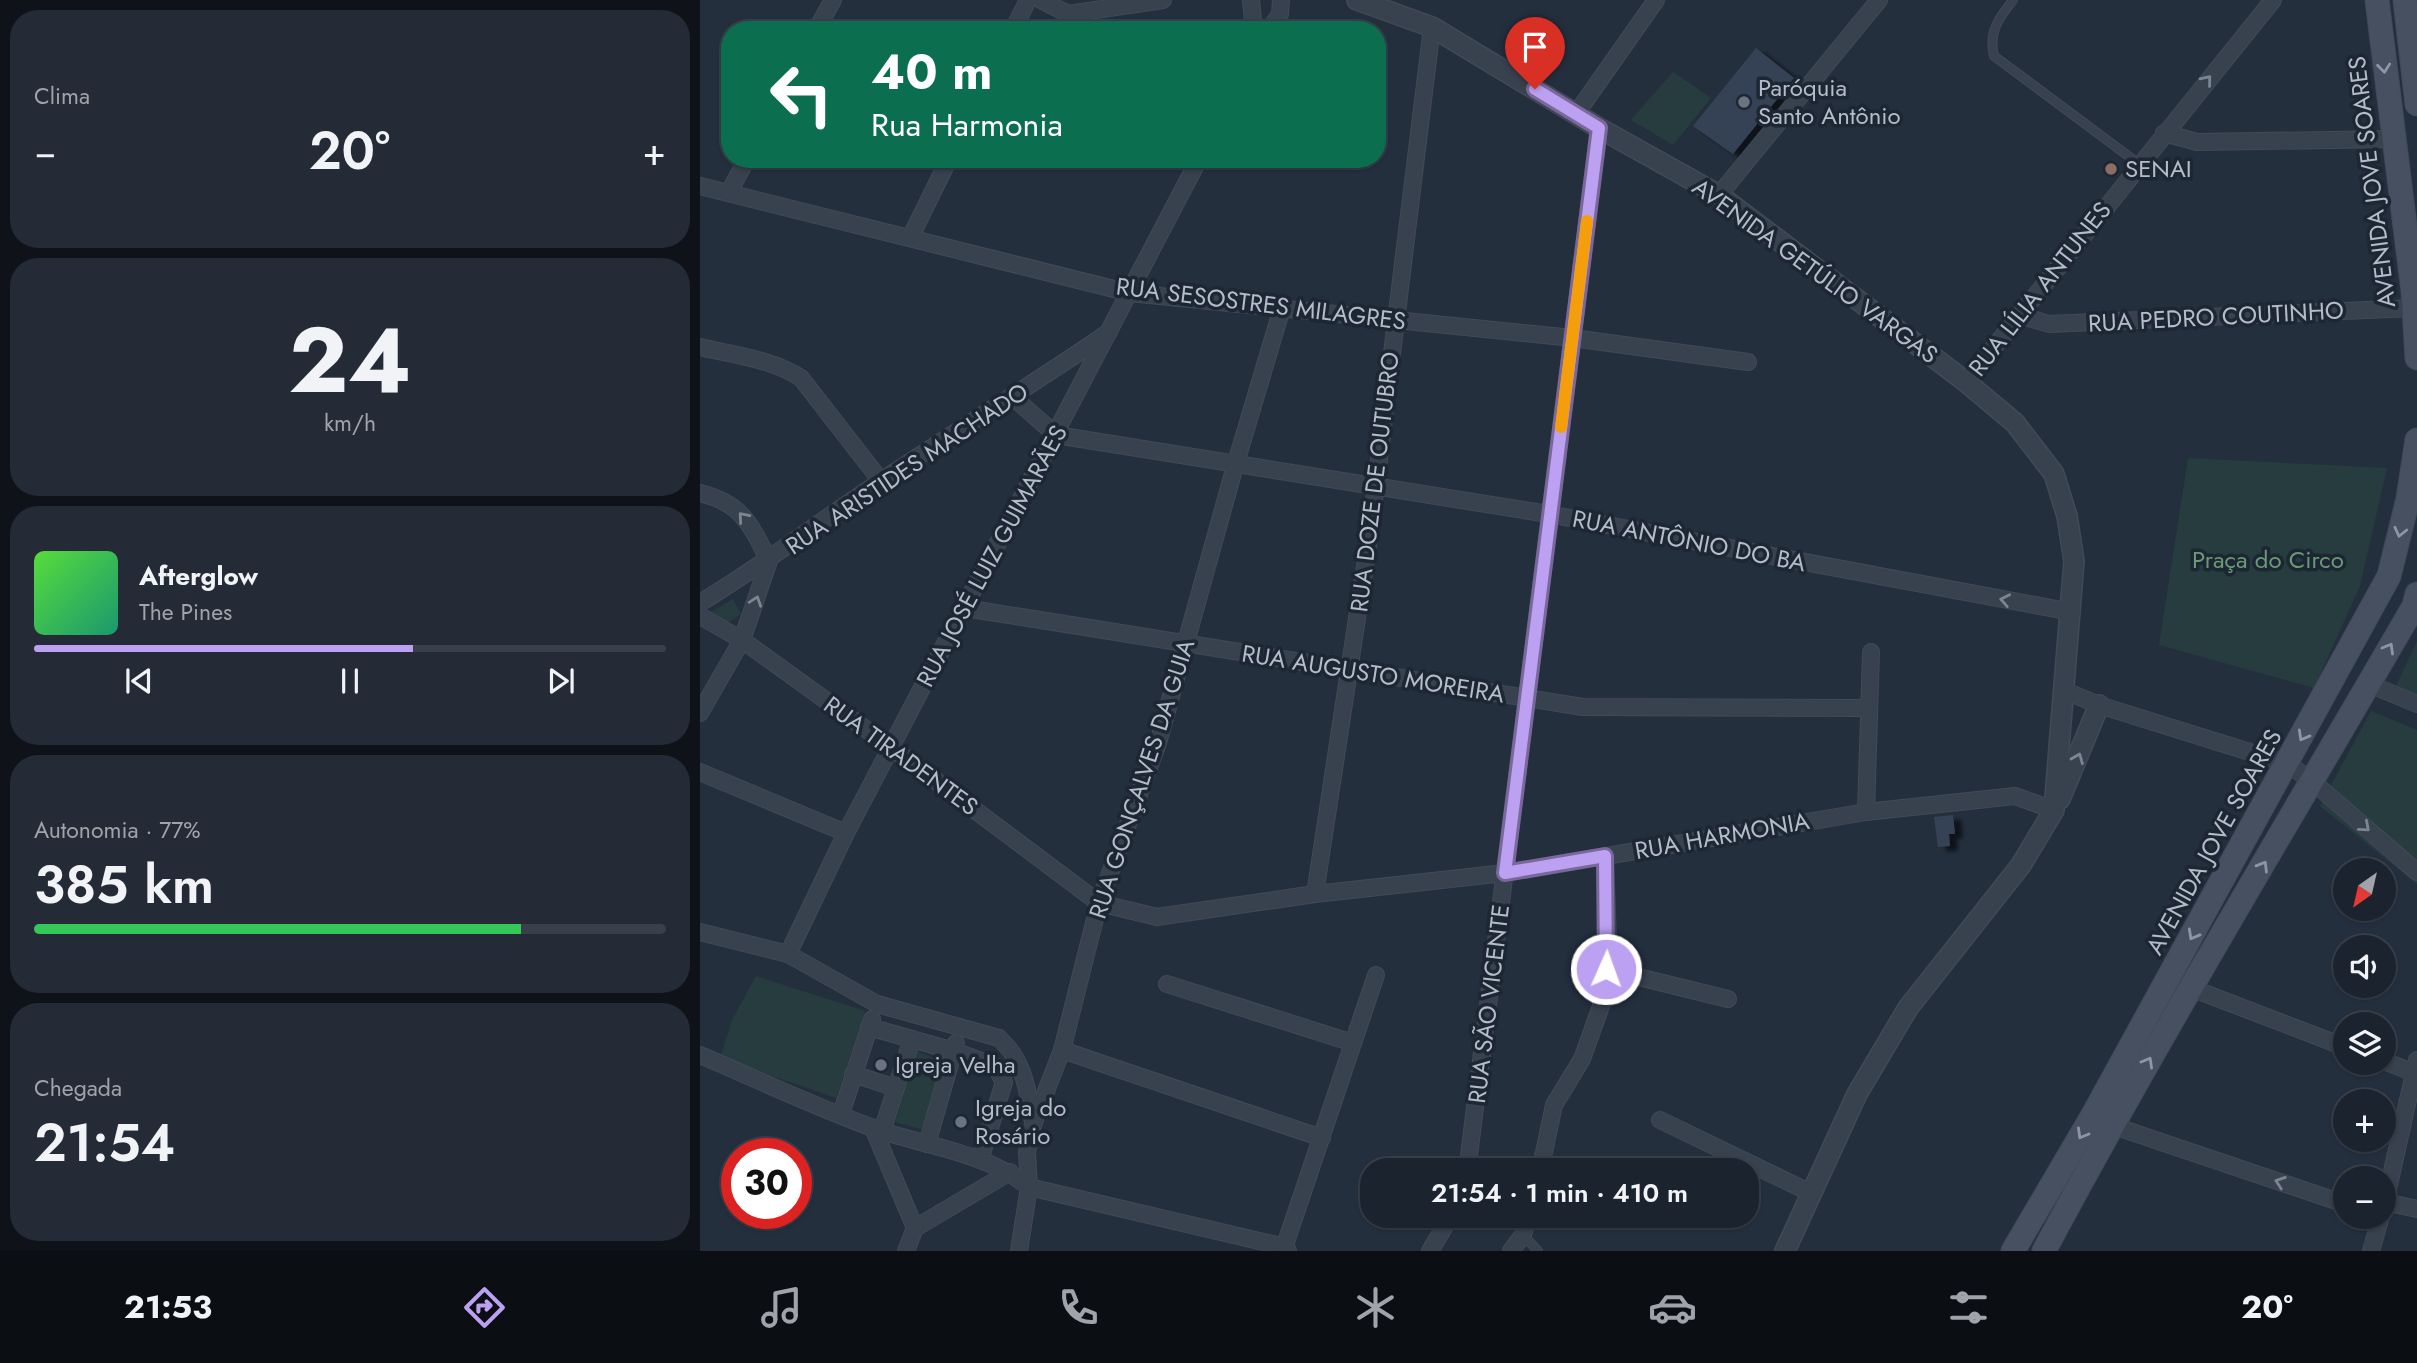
<!DOCTYPE html>
<html lang="pt">
<meta charset="utf-8">
<style>
:root{--surface:#1b232e;--page:#242b36;--text:#f1f3f6;--muted:#a0a4aa;--line:#39404a;--accent:#bca0f2}
body{margin:0;font-family:Jost,sans-serif;background:var(--page);color:var(--text);height:100vh;display:flex;flex-direction:column;font-size:26px;white-space:nowrap}
*{box-sizing:border-box;margin:0}
p{font-size:23px;color:var(--muted)}
.icon{flex:none;width:38px;height:38px;fill:none;stroke:currentColor;stroke-width:2;stroke-linecap:round;stroke-linejoin:round}
.map{position:relative;flex:1;overflow:hidden}
.sheet{display:flex;flex-direction:column;gap:10px;padding:10px;background:#0f1319;width:700px}
.sheet>*{flex:none}
.hud{position:absolute;left:21px;top:21px;width:665px;height:147px;border-radius:28px;box-shadow:0 2px 5px #0004,0 0 0 2px var(--line);background:#0b6e4f;color:#fff;overflow:hidden}
.needle{width:46px;rotate:214deg}
.buttons{position:absolute;left:1633px;top:858px;display:grid;gap:14px}
.buttons a{display:grid;place-items:center;width:63px;height:63px;border-radius:50%;background:var(--surface);box-shadow:0 2px 5px #0004,0 0 0 2px var(--line);font-size:35px}
.speed{position:absolute;left:21px;top:1138px;display:flex;gap:14px;font-size:35px;font-weight:700;text-align:center}
.speed>*{display:grid;place-content:center;width:91px;height:91px;border-radius:50%;background:var(--surface);box-shadow:0 2px 5px #0004,0 0 0 2px var(--line);line-height:1}
.speed .limit{border:10px solid #d22;background:#fff;color:#111}
.pin{position:absolute;display:grid;place-items:center;width:60px;height:60px;color:#fff;margin:-72px -30px;border-radius:50% 50% 50% 0;rotate:-45deg;box-shadow:0 0 7px #0007}
.pin .icon{rotate:45deg}
.me{position:absolute;width:77px;margin:-38px;rotate:2deg;stroke-linejoin:round;filter:drop-shadow(0 0 5px #0008)}
.turn{display:flex;align-items:center;gap:24px;height:147px;padding:0 35px;font-size:32px}
.turn .icon{width:91px;height:91px;stroke-width:2.5}
.turn b{display:block;font-size:49px;line-height:60px}
.big{font-size:52px;font-weight:600;line-height:1.1}
.sheet .card{flex:1;display:flex;flex-direction:column;justify-content:center;gap:10px;min-width:0;padding:0 24px;border-radius:28px;background:var(--page)}
.sheet .dial{align-items:center;gap:0}
.dial b{font-size:91px;line-height:1}
.song{display:flex;align-items:center;gap:21px}
.cover{width:84px;height:84px;border-radius:10px;background:linear-gradient(135deg,hsl(110 70% 55%),hsl(160 70% 35%))}
.played{height:7px;border-radius:4px;background:linear-gradient(90deg,var(--accent) 60%,var(--line) 60%)}
.keys{display:flex;justify-content:space-around;direction:ltr}
.heat{display:flex;justify-content:space-between;align-items:center;font-size:38px;direction:ltr}
.charge{height:10px;border-radius:5px;background:linear-gradient(90deg,#34c759 77%,var(--line) 0)}
.trip{position:absolute;left:660px;top:1158px;width:399px;height:70px;border-radius:28px;background:var(--surface);box-shadow:0 2px 5px #0004,0 0 0 2px var(--line);font-weight:600;line-height:70px;text-align:center}
.tabs{display:flex;height:112px;justify-content:space-around;align-items:center;background:#0b0e12;color:var(--muted)}
.tabs .icon{width:49px;height:49px}
.tabs .current{color:var(--accent)}
.tabs b{font-size:32px;color:var(--text)}
main{display:flex;flex:1;min-height:0}
.map>svg:first-child{display:block}
.green{fill:#263c3f}
.building{fill:#364354;filter:url(#shadow)}
.lines{fill:none;stroke-linecap:round;stroke-linejoin:round}
.service-casing{stroke:#414a57;stroke-width:10}
.minor-casing{stroke:#414a57;stroke-width:18}
.tertiary-casing{stroke:#414a57;stroke-width:22}
.secondary-casing{stroke:#414a57;stroke-width:25}
.service{stroke:#38414e;stroke-width:8}
.minor{stroke:#38414e;stroke-width:16}
.tertiary{stroke:#38414e;stroke-width:19}
.secondary{stroke:#465061;stroke-width:23}
.oneway{stroke:#8e96a5}
.oneway2{stroke:#7c8592}
.route-casing{stroke:#7a689d;stroke-width:18}
.route{stroke:#bca0f2;stroke-width:12}
.slow{stroke:#f59e0b;stroke-width:12}
.worship-dot{fill:#6b7280;stroke:#1d2633;stroke-width:2.5}
.education-dot{fill:#8d6e63;stroke:#1d2633;stroke-width:2.5}
.labels{text-anchor:middle;stroke-width:7;stroke-linejoin:round;paint-order:stroke}
.poi-label{font-size:24px;fill:#b4bcc9;stroke:#1d2633;text-anchor:start}
.street-label{font-size:24px;fill:#b4bcc9;stroke:#1d2633}
.park-label{font-size:24px;fill:#6b9a76;stroke:#1d2633}
</style>
<main>
<section class="sheet">
<div class="card"><p>Clima</p>
<div class="heat"><a>−</a><b class="big">20°</b><a>+</a></div>
</div>
<div class="card dial"><b>24</b><p>km/h</p></div>
<div class="card">
<div class="song"><i class="cover"></i><div><b>Afterglow</b><p>The Pines</p></div></div>
<div class="played"></div>
<div class="keys"><svg class="icon" aria-label="previous" viewBox="0 0 24 24"><path d="M18 5L8 12l10 7zM5 5v14"/></svg><svg class="icon" aria-label="pause" viewBox="0 0 24 24"><path d="M8 5v14M16 5v14"/></svg><svg class="icon" aria-label="next" viewBox="0 0 24 24"><path d="M6 5l10 7-10 7zM19 5v14"/></svg></div>
</div>
<div class="card"><p>Autonomia · 77%</p><b class="big">385 km</b><div class="charge"></div></div>
<div class="card"><p>Chegada</p><b class="big">21:54</b></div>
</section>
<div class="map">
<svg width="1717" height="1251" viewBox="0 0 1717 1251">
<defs>
<filter id="shadow"><feDropShadow dx="8" dy="4.5" stdDeviation="2" flood-color="#0009"/></filter>
</defs>
<rect width="100%" height="100%" fill="#242f3e"/>
<g class="green">
<polygon points="973,72 1011,98 973,145 931,120"/>
<polygon points="1488,458 1687,468 1660,586 1614,688 1459,645"/>
<polygon points="33,599 41,614 26,624 7,614"/>
<polygon points="1717,641 1717,695 1695,688"/>
<polygon points="1671,711 1717,730 1717,884 1620,806"/>
<polygon points="56,976 165,1011 136,1098 20,1058 32,1020"/>
<polygon points="217,1051 244,1063 223,1130 195,1122"/>
</g>
<g class="building">
<polygon points="1056,48 1094,78 1033,154 993,126"/>
<polygon points="1253,815 1255,834 1249,834 1250,846 1238,847 1234,817"/>
</g>
<g class="lines">
<g class="service-casing">
<g id="service">
<path d="M1313,0C1299,18 1288,32 1294,56L1439,164"/>
<polyline points="823,1235 838,1251"/>
</g>
</g>
<g class="minor-casing">
<g id="minor">
<polyline points="341,0 368,14 463,0"/>
<polyline points="551,0 554,30"/>
<polyline points="116,30 133,0"/>
<polyline points="313,30 328,0"/>
<polyline points="569,30 580,14 581,0"/>
<polyline points="876,114 956,0"/>
<polyline points="1464,133 1497,142 1692,139"/>
<polyline points="0,186 430,293 873,338 1048,362"/>
<polyline points="29,192 47,159"/>
<polyline points="1019,195 1179,0"/>
<polyline points="211,236 249,159"/>
<polyline points="1319,315 1349,324 1714,308"/>
<path d="M0,347C34,355 72,359 101,378L181,481"/>
<polyline points="1266,382 1573,0"/>
<polyline points="314,398 356,435 848,514 1372,612"/>
<path d="M0,493C42,503 51,525 69,561"/>
<path d="M0,603C63,565 120,521 181,481C257,430 334,384 409,332"/>
<polyline points="265,608 883,707 1168,708"/>
<polyline points="0,616 42,640 192,748 399,903 457,917 615,894 805,873 1166,812 1315,796 1354,810"/>
<polyline points="1669,684 1717,704"/>
<polyline points="1363,690 1399,705 1588,764 1613,782 1717,872"/>
<polyline points="0,713 42,640 69,561"/>
<polyline points="0,772 146,833"/>
<polyline points="1166,812 1171,652"/>
<polyline points="615,894 670,533 732,27"/>
<path d="M0,932L88,954L177,1004L299,1038C325,1062 327,1089 333,1122"/>
<polyline points="88,954 146,833 499,159"/>
<polyline points="906,969 1028,999"/>
<polyline points="467,984 653,1043"/>
<polyline points="1491,988 1645,1047"/>
<polyline points="169,1027 254,1051 295,1066 304,1082 280,1160"/>
<polyline points="362,1050 622,1138"/>
<path d="M0,1055C59,1080 119,1109 179,1130C230,1147 286,1153 329,1187L585,1247L588,1251"/>
<polyline points="1684,1061 1714,1073"/>
<polyline points="153,1074 196,1088"/>
<polyline points="141,1114 172,1019"/>
<polyline points="960,1120 1111,1193"/>
<polyline points="1411,1125 1645,1204"/>
<polyline points="173,1128 215,1228"/>
<polyline points="182,1131 212,1039"/>
<polyline points="227,1144 256,1043"/>
<polyline points="767,1171 899,128"/>
<polyline points="840,1171 854,1105 882,1059 901,1006 908,941 905,856"/>
<polyline points="1685,1202 1717,1209"/>
<polyline points="1684,1207 1717,1060"/>
<polyline points="215,1228 310,1172"/>
<polyline points="206,1251 215,1228"/>
<polyline points="319,1251 329,1187 327,1152 333,1125 362,1050 399,903 458,743 535,466 582,308"/>
<polyline points="583,1251 676,975"/>
<polyline points="730,1251 751,1216"/>
<polyline points="811,1251 823,1235 828,1216"/>
<polyline points="1671,1251 1681,1216"/>
</g>
</g>
<g class="tertiary-casing">
<g id="tertiary">
<polyline points="657,0 732,27 899,128 1019,195 1266,382 1315,423 1354,474 1367,516 1374,561 1354,810 1321,865 1208,1008 1157,1094 1085,1251"/>
<polyline points="1360,799 1399,705"/>
</g>
</g>
<g class="secondary-casing">
<g id="secondary">
<polyline points="1677,0 1713,291 1717,358"/>
<polyline points="1705,0 1717,104"/>
<polyline points="1313,1251 1394,1113 1689,576 1708,499 1717,440"/>
<path d="M1344,1251C1461,1032 1590,820 1714,606L1717,594"/>
</g>
</g>
<use href="#service" class="service"/>
<use href="#minor" class="minor"/>
<use href="#tertiary" class="tertiary"/>
<use href="#secondary" class="secondary"/>
</g>
<defs><path id="oneway-chevron" d="M-2-3.5L2.5 0L-2 3.5" fill="none" stroke-width="1.6" stroke-linecap="round" stroke-linejoin="round" transform="scale(1.75)"/></defs>
<g class="oneway">
<use href="#oneway-chevron" transform="translate(1684 68) rotate(84)"/>
<use href="#oneway-chevron" transform="translate(1700 532) rotate(103)"/>
<use href="#oneway-chevron" transform="translate(1689 648) rotate(-60)"/>
<use href="#oneway-chevron" transform="translate(1603 736) rotate(119)"/>
<use href="#oneway-chevron" transform="translate(1563 866) rotate(-59)"/>
<use href="#oneway-chevron" transform="translate(1493 935) rotate(119)"/>
<use href="#oneway-chevron" transform="translate(1448 1062) rotate(-60)"/>
<use href="#oneway-chevron" transform="translate(1382 1134) rotate(120)"/>
</g>
<g class="oneway2">
<use href="#oneway-chevron" transform="translate(1507 80) rotate(-51)"/>
<use href="#oneway-chevron" transform="translate(43 517) rotate(-131)"/>
<use href="#oneway-chevron" transform="translate(1305 600) rotate(-169)"/>
<use href="#oneway-chevron" transform="translate(56 601) rotate(-71)"/>
<use href="#oneway-chevron" transform="translate(1378 758) rotate(-68)"/>
<use href="#oneway-chevron" transform="translate(1665 827) rotate(41)"/>
<use href="#oneway-chevron" transform="translate(1580 1182) rotate(-161)"/>
</g>
<g class="lines">
<g class="route-casing">
<polyline id="route" points="835,89 899,128 805,873 905,856 906,969"/>
</g>
<use href="#route" class="route"/>
<polyline class="slow" points="861,427 887,221"/>
</g>
<g class="worship-dot">
<circle cx="1044" cy="102" r="7"/>
<circle cx="181" cy="1065" r="7"/>
<circle cx="261" cy="1122" r="7"/>
</g>
<circle class="education-dot" cx="1411" cy="169" r="7"/>
<g class="labels">
<g class="poi-label">
<text x="1058" y="96">Paróquia<tspan x="1058" dy="28">Santo Antônio</tspan></text>
<text x="1425" y="177">SENAI</text>
<text x="195" y="1073">Igreja Velha</text>
<text x="275" y="1116">Igreja do<tspan x="275" dy="28">Rosário</tspan></text>
</g>
<g class="street-label">
<text transform="translate(1672 182) rotate(-97)" y="8">AVENIDA JOVE SOARES</text>
<text transform="translate(1115 271) rotate(36)" y="8">AVENIDA GETÚLIO VARGAS</text>
<text transform="translate(1340 289) rotate(-52)" y="8">RUA LÍLIA ANTUNES</text>
<text transform="translate(561 304) rotate(7)" y="8">RUA SESOSTRES MILAGRES</text>
<text transform="translate(1516 317) rotate(-3)" y="8">RUA PEDRO COUTINHO</text>
<text transform="translate(207 469) rotate(-34)" y="8">RUA ARISTIDES MACHADO</text>
<text transform="translate(675 482) rotate(-83)" y="8">RUA DOZE DE OUTUBRO</text>
<text transform="translate(989 541) rotate(11)" y="8">RUA ANTÔNIO DO BA</text>
<text transform="translate(292 556) rotate(-62)" y="8">RUA JOSÉ LUIZ GUIMARÃES</text>
<text transform="translate(673 674) rotate(9)" y="8">RUA AUGUSTO MOREIRA</text>
<text transform="translate(201 756) rotate(36)" y="8">RUA TIRADENTES</text>
<text transform="translate(442 779) rotate(-72)" y="8">RUA GONÇALVES DA GUIA</text>
<text transform="translate(1022 836) rotate(-10)" y="8">RUA HARMONIA</text>
<text transform="translate(1514 842) rotate(-61)" y="8">AVENIDA JOVE SOARES</text>
<text transform="translate(789 1004) rotate(-83)" y="8">RUA SÃO VICENTE</text>
</g>
<g class="park-label">
<text x="1568" y="568">Praça do Circo</text>
</g>
</g>
</svg>
<div class="buttons">
<a><svg class="needle" viewBox="-14 -14 28 28"><path d="M0-13l5 13h-10z" fill="#e53935"/><path d="M0 13l5-13h-10z" fill="#a0a4aa"/></svg></a>
<a><svg class="icon" aria-label="sound" viewBox="0 0 24 24"><path d="M4 9h4l5-4v14l-5-4H4zM17 9q2 3 0 6"/></svg></a>
<a><svg class="icon" aria-label="layers" viewBox="0 0 24 24"><path d="M12 4l9 5-9 5-9-5zM3 14l9 5 9-5"/></svg></a>
<a>+</a>
<a>−</a>
</div>
<div class="speed"><div class="limit">30</div></div>
<div class="pin" style="left:835px;top:89px;background:#d93025"><svg class="icon" aria-label="arrive" viewBox="0 0 24 24"><path d="M6 21V4h12l-3 4 3 4H6"/></svg></div>
<svg class="me" style="left:906px;top:969px" viewBox="-20 -20 40 40"><circle r="17" fill="#bca0f2" stroke="#fff" stroke-width="3"/><path d="M0-11L8 9 0 5-8 9z" fill="#fff"/></svg>
<div class="trip">21:54 · 1 min · 410 m</div>
<div class="hud">
<div class="turn"><svg class="icon" aria-label="left" viewBox="0 0 24 24"><path d="M17 20v-9H6M10 6l-5 5 5 5"/></svg><div><b>40 m</b>Rua Harmonia</div></div>
</div>
</div>
</main>
<nav class="tabs">
<b>21:53</b>
<svg class="icon current" aria-label="directions" viewBox="0 0 24 24"><path d="M12 3l9 9-9 9-9-9zM9 14v-3h6M13 9l2 2-2 2"/></svg>
<svg class="icon" aria-label="music" viewBox="0 0 24 24"><path d="M9 18V5l10-2v13"/><circle cx="6" cy="18" r="3"/><circle cx="16" cy="16" r="3"/></svg>
<svg class="icon" aria-label="phone" viewBox="0 0 24 24"><path d="M5 4h4l2 5-3 2q2 4 5 5l2-3 5 2v4C11 20 4 13 5 4z"/></svg>
<svg class="icon" aria-label="climate" viewBox="0 0 24 24"><path d="M12 3v18M4 7l16 10M4 17L20 7"/></svg>
<svg class="icon" aria-label="car" viewBox="0 0 24 24"><path d="M5 17H2v-5l4-1 3-4h7l3 4 3 1v5h-3M9 17h6M6 11h13"/><circle cx="7" cy="17" r="2"/><circle cx="17" cy="17" r="2"/></svg>
<svg class="icon" aria-label="filters" viewBox="0 0 24 24"><path d="M4 7h16M4 17h16"/><circle cx="9" cy="7" r="2"/><circle cx="15" cy="17" r="2"/></svg>
<b>20°</b>
</nav>
